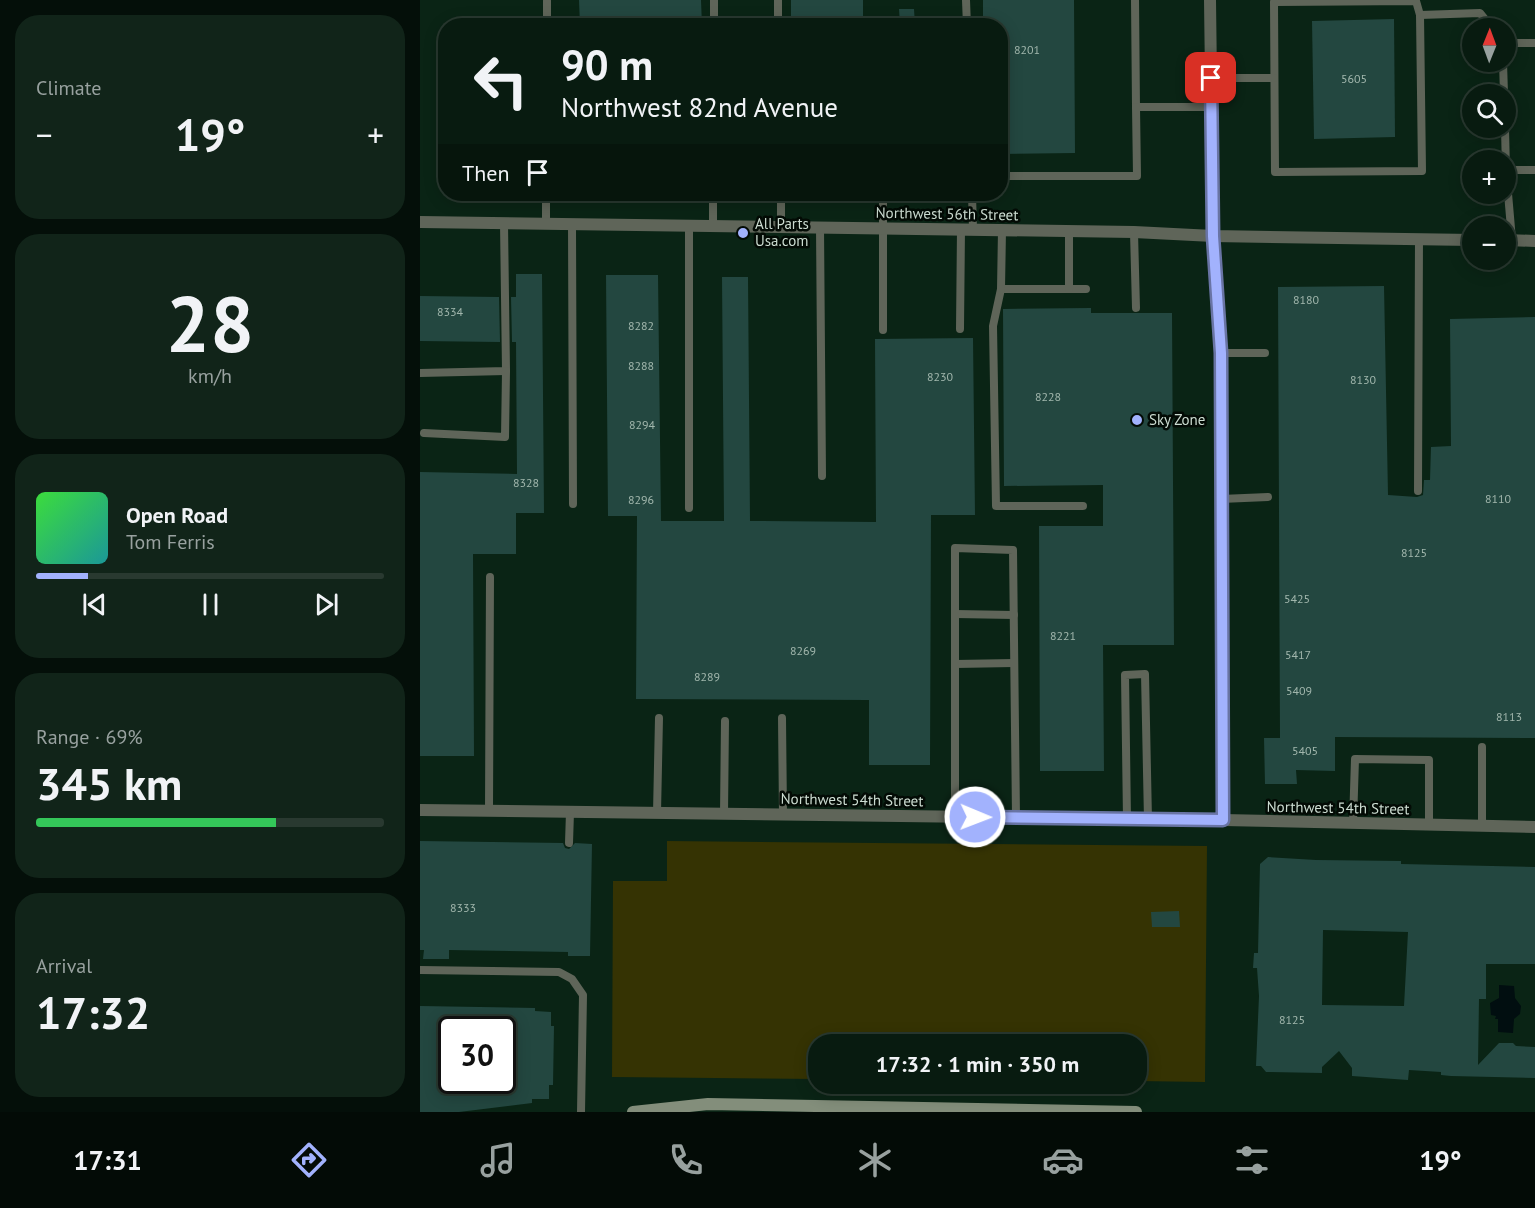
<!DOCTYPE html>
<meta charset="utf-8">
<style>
:root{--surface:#081b10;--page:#112419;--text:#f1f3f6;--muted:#98a19f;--line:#293930;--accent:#a2b2fd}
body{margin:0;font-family:"PT Sans",sans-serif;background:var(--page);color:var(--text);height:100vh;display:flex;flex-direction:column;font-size:22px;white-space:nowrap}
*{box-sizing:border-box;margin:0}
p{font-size:20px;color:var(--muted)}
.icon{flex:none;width:33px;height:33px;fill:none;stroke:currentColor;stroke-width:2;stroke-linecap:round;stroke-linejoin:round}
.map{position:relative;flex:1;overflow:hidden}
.sheet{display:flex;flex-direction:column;gap:15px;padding:15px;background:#040f09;width:420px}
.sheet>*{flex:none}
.hud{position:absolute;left:18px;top:18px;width:570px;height:183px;border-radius:24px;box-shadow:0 3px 15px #0003,0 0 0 2px var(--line);background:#081b10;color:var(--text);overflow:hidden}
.needle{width:39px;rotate:1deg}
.tools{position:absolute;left:1042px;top:18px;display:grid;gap:12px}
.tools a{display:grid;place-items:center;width:54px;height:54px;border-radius:50%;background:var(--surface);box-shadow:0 3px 15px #0003,0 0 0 2px var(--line);font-size:30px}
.speed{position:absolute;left:18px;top:1016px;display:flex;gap:12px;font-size:30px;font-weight:700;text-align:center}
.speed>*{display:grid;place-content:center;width:78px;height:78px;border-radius:50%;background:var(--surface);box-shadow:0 3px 15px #0003,0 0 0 2px var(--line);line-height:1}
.speed .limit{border:3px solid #111;border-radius:9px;background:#fff;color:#111}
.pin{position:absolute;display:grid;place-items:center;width:51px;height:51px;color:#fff;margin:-26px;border-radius:12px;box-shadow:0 3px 9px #0006}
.me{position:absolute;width:66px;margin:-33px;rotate:91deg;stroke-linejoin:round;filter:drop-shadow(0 0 4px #0008)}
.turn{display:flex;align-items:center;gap:21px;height:126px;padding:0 24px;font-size:27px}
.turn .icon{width:78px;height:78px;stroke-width:2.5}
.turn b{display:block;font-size:42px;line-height:51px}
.then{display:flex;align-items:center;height:57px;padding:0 24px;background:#0003;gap:12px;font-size:22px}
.big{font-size:45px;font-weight:700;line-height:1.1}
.sheet .card{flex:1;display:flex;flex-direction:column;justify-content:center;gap:9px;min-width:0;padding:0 21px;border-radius:24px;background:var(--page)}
.sheet .dial{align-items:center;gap:0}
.dial b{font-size:78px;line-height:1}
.song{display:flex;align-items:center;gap:18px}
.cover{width:72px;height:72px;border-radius:9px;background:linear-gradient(135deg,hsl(120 70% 55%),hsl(180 70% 35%))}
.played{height:6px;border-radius:3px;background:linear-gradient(90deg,var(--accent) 15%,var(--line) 15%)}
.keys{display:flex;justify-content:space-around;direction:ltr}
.heat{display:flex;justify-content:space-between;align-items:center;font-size:33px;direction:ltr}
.charge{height:9px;border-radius:4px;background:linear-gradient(90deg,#34c759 69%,var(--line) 0)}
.trip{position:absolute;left:388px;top:1034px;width:339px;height:60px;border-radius:24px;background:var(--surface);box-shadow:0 3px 15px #0003,0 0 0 2px var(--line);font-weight:700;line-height:60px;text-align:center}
.dock{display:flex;height:96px;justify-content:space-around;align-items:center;background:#030b06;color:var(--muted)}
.dock .icon{width:42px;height:42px}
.dock .active{color:var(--accent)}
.dock b{font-size:27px;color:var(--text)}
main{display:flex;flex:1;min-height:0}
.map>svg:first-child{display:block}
.green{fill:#353303}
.water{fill:#010e10}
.building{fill:#234740;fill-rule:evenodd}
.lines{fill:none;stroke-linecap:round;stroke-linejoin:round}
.lane{stroke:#5f6559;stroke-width:8}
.street{stroke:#5f6559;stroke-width:12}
.secondary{stroke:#838e7b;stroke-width:12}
.route-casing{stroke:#6974a4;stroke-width:15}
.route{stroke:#a2b2fd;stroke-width:10}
.poi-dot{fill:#a2b2fd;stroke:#030b05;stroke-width:2}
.labels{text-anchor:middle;stroke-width:5;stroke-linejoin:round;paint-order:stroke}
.number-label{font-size:12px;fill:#a2b7ad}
.street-label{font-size:15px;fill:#ccdcd1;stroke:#030b05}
.poi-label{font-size:15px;fill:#ccdcd1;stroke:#030b05;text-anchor:start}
</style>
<main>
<section class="sheet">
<div class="card"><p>Climate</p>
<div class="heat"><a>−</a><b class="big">19°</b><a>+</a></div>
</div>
<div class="card dial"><b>28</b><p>km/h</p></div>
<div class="card">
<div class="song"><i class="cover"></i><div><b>Open Road</b><p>Tom Ferris</p></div></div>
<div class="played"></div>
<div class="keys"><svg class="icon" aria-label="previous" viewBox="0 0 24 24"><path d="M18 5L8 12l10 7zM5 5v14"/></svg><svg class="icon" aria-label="pause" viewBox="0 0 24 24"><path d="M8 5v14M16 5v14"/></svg><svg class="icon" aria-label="next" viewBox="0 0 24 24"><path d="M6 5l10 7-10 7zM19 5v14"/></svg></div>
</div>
<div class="card"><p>Range · 69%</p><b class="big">345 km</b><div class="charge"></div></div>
<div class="card"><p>Arrival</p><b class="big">17:32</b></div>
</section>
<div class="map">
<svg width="1115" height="1112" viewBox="0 0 1115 1112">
<rect width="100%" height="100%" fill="#0a2415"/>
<polygon class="green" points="247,841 787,846 785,1082 717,1081 717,1044 399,1044 399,1079 192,1077 193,881 247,881"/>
<polygon class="water" points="1079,985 1094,986 1095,998 1101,1006 1100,1014 1094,1019 1093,1033 1078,1032 1078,1019 1075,1019 1076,1016 1071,1015 1070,1003 1079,998"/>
<g class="building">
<polygon points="159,0 281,0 282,26 160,26"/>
<rect x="371" y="0" width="72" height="26"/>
<polygon points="563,0 654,0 655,153 580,154 580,26 563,26"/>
<polygon points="479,9 494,9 495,26 480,26"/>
<polygon points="974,19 975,137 894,139 892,21"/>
<polygon points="96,274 122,274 124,513 96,513 96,554 53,554 54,756 0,756 0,472 97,474 96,342 92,342 91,297 96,297"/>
<polygon points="186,275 238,275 241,521 304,521 302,277 328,277 330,521 456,522 455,339 553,338 555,515 511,515 510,765 449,765 449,700 216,699 217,516 188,516"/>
<polygon points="964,286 968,495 997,497 1003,495 1004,480 1010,480 1011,447 1031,446 1030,319 1115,317 1115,738 915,737 915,771 876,770 877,784 845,784 844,738 860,738 858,287"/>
<polygon points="0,296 79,297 80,342 0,341"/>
<polygon points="671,308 671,313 752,313 754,645 683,645 684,771 620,771 619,526 683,526 683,485 584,486 583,310 583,309"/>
<polygon points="0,841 143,843 145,848 149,849 155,843 172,844 170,956 148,956 148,952 29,950 29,959 3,959 4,950 0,950"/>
<path d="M848,857L896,860L981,861V864L1115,867V964H1066V999H1059L1058,1065L1079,1043H1093L1096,1046L1115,1047V1078L1031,1076L1021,1075V1072L989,1070L988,1080L932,1076V1068L919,1051L902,1067V1073L846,1072L841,1066H836L839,996L837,968H833L834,953H838L840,864ZM903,930L988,932L984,1006L902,1005Z"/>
<polygon points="759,911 760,927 732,927 731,912"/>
<path d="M0,1006L115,1008V1011L131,1012V1026H134L133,1085H129V1099H112V1103L39,1112H0ZM32,1029H82V1080H32Z"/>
</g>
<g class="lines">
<g class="lane">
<polyline points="358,0 358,26"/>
<polyline points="546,0 547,26"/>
<polyline points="715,0 716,107 791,107"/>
<polygon points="996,1 1000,15 1002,171 855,172 854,2"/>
<polyline points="1000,15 1060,13 1072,28"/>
<polyline points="127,26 127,1"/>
<polyline points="294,26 294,0"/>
<polyline points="1086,43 1115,43"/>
<polyline points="1083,62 1084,94"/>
<polyline points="791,78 854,78"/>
<polyline points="1085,128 1086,170"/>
<polyline points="580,176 717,176 716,107"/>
<polyline points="361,194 361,227"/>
<polyline points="463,194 463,330"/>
<polyline points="552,194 553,229"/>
<polyline points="126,224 126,194"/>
<polyline points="152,224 153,504"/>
<polyline points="269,226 269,508"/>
<polyline points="293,226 293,194"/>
<polyline points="400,227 402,476"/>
<polyline points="582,230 581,289 666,289"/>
<polyline points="714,232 716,308"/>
<polyline points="1092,240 1086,170 1115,170"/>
<polyline points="581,289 573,326 576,506 663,506"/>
<polyline points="649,289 649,231"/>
<polyline points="540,329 541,229"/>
<polyline points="801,353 845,353"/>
<polyline points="0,373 86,371 84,223"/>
<polyline points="4,433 85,437 86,371"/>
<polyline points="998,491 999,239"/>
<polyline points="801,499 848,497"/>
<polyline points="535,614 594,615"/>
<polyline points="535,664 594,663"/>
<polyline points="362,718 363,814"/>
<polyline points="69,811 70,577"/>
<polyline points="237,813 239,718"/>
<polyline points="304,814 305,721"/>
<polyline points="535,816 535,548 593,550 596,818"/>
<polyline points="707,819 705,675 725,674 728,820"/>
<polyline points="933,823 935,759 1009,760 1009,824"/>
<polyline points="1062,825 1062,747"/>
<polyline points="149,843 150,812"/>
<polyline points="0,970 139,972 152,979 163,995 161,1112"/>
</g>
<g class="street">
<polyline points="790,0 793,236 801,353 803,820"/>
<polyline points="0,222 714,232 793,236 1053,240"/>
<polyline points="1086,240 1115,241"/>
<polyline points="0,810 803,820 1115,827"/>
</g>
<polyline class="secondary" points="213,1112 288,1104 716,1112"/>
</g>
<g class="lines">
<g class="route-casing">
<polyline id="route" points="555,817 803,820 801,353 793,236 791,78"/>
</g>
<use href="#route" class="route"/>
</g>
<g class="poi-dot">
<circle cx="323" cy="233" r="6"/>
<circle cx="717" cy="420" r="6"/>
</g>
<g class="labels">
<g class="number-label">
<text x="607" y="54">8201</text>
<text x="934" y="83">5605</text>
<text x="886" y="304">8180</text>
<text x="30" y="316">8334</text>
<text x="221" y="330">8282</text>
<text x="221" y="370">8288</text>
<text x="520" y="381">8230</text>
<text x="943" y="384">8130</text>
<text x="628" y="401">8228</text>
<text x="222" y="429">8294</text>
<text x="106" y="487">8328</text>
<text x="1078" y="503">8110</text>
<text x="221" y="504">8296</text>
<text x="994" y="557">8125</text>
<text x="877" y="603">5425</text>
<text x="643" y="640">8221</text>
<text x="383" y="655">8269</text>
<text x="878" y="659">5417</text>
<text x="287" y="681">8289</text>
<text x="879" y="695">5409</text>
<text x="1089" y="721">8113</text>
<text x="885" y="755">5405</text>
<text x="43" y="912">8333</text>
<text x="872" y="1024">8125</text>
</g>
<g class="street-label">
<text transform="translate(527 214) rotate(1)" y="5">Northwest 56th Street</text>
<text transform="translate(432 800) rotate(1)" y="5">Northwest 54th Street</text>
<text transform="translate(918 808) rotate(1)" y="5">Northwest 54th Street</text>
</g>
<g class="poi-label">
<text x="335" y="229">All Parts<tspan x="335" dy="17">Usa.com</tspan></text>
<text x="729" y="425">Sky Zone</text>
</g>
</g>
</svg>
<div class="tools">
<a><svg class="needle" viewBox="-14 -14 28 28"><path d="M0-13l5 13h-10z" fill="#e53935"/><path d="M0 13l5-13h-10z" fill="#98a19f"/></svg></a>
<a><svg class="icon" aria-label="search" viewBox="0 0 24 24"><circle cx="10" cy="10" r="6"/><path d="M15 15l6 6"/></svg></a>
<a>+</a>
<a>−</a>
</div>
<div class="speed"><div class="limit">30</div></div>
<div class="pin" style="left:791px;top:78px;background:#d93025"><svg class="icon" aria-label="arrive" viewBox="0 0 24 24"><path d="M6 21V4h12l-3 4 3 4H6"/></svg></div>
<svg class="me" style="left:555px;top:817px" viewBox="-20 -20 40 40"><circle r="17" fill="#a2b2fd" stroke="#fff" stroke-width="3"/><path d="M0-11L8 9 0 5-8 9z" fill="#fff"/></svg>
<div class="trip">17:32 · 1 min · 350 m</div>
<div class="hud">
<div class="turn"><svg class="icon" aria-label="left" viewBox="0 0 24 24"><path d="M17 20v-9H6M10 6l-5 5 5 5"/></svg><div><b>90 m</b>Northwest 82nd Avenue</div></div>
<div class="then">Then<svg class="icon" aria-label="arrive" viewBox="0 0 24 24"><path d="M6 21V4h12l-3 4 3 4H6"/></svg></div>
</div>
</div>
</main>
<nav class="dock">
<b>17:31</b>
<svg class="icon active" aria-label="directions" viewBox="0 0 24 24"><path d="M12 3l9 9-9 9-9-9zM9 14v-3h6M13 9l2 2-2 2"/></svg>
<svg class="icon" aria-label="music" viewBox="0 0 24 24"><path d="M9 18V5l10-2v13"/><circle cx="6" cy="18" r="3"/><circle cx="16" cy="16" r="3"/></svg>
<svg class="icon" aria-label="phone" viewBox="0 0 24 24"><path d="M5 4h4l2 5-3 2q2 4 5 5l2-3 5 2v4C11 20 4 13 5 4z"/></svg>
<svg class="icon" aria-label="climate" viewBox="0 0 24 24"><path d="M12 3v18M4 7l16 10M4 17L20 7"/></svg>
<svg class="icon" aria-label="car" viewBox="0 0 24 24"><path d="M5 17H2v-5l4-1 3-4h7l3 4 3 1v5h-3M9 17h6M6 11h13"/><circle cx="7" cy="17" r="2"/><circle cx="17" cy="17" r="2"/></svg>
<svg class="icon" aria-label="filters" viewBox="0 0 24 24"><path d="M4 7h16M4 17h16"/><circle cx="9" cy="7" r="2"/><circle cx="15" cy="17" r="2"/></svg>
<b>19°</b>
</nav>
